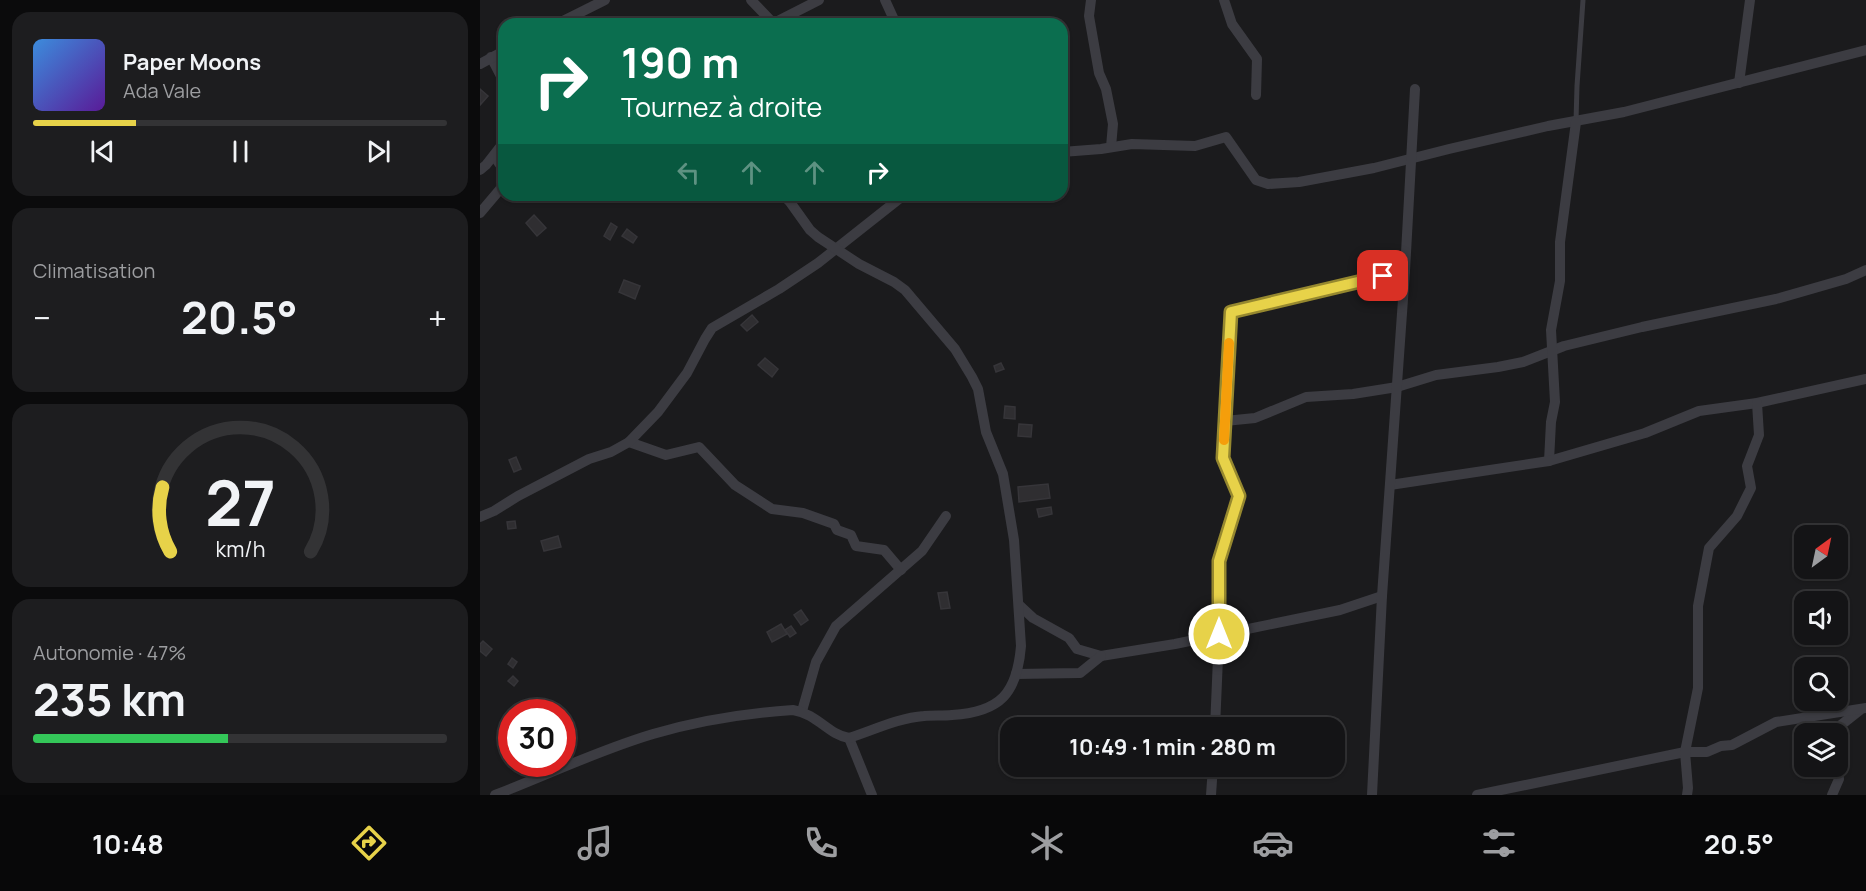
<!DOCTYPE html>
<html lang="fr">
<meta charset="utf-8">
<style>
:root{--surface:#141416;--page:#1d1d1f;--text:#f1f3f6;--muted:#9d9ea1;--line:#333335;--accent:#e7d249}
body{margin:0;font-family:Manrope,sans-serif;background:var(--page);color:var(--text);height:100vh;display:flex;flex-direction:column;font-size:22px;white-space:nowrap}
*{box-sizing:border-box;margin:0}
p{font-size:20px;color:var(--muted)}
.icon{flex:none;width:33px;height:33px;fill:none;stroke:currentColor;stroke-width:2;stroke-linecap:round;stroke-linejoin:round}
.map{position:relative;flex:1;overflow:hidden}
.drawer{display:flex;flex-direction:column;gap:12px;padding:12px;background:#0b0b0c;width:480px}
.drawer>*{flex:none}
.top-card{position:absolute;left:18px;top:18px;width:570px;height:183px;border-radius:18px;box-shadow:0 2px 4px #0004,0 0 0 2px var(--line);background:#0b6e4f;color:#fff;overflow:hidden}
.needle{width:39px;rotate:33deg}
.buttons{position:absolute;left:1314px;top:525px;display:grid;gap:12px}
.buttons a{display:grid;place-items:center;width:54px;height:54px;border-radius:12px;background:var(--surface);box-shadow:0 2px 4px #0004,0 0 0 2px var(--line);font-size:30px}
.speed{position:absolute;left:18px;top:699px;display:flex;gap:12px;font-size:30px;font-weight:700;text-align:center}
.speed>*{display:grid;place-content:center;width:78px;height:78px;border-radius:50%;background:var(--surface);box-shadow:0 2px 4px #0004,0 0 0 2px var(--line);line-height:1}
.speed .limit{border:9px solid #d22;background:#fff;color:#111}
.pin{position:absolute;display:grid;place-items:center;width:51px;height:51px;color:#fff;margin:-26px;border-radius:12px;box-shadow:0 3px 9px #0006}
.me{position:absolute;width:66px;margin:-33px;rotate:0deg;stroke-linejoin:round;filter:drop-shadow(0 0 4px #0008)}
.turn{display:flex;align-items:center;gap:21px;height:126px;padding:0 24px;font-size:27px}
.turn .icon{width:78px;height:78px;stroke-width:2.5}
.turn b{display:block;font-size:42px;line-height:51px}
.lanes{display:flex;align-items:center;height:57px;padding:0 24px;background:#0003;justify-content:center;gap:30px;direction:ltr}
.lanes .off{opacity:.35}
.big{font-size:45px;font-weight:700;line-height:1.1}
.drawer .card{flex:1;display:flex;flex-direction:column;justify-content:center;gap:9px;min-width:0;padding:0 21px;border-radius:18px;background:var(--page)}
.drawer .dial{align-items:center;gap:0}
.dial svg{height:156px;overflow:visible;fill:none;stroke:var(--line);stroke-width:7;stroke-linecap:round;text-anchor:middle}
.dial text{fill:var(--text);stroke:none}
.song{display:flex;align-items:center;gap:18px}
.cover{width:72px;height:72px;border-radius:9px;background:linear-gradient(135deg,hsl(210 70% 55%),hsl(270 70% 35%))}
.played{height:6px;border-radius:3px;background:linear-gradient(90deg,var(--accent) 25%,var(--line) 25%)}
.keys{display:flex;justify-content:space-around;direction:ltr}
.heat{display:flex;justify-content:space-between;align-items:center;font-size:33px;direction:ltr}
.charge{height:9px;border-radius:4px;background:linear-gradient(90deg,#34c759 47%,var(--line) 0)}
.trip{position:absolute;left:520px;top:717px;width:345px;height:60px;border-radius:18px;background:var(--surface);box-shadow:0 2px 4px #0004,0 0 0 2px var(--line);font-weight:700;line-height:60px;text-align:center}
.tab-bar{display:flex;height:96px;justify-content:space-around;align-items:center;background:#080809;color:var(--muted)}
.tab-bar .icon{width:42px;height:42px}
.tab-bar .active{color:var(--accent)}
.tab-bar b{font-size:27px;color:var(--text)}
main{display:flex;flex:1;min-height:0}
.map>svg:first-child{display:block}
.building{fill:#2f2e31;stroke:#363539;stroke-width:1.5}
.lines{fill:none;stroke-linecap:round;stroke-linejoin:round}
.lane{stroke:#3c3c42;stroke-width:5}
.street{stroke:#3c3c42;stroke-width:10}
.route-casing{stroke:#96882f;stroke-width:15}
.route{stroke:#e7d249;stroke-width:10}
.slow{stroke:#f59e0b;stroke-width:10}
</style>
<main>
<section class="drawer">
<div class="card">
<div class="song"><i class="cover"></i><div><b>Paper Moons</b><p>Ada Vale</p></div></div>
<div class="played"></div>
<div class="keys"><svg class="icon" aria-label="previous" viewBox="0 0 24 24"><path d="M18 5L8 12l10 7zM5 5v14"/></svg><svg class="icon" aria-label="pause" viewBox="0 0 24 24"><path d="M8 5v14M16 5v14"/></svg><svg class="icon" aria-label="next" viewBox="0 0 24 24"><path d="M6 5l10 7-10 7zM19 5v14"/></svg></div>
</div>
<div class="card"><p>Climatisation</p>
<div class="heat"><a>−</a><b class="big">20.5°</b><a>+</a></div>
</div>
<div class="card dial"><svg viewBox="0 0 100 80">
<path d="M14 69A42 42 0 1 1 86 69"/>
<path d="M14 69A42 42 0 0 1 10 36" stroke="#e7d249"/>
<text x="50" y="56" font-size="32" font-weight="700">27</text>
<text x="50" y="72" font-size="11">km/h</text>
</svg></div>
<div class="card"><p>Autonomie · 47%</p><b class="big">235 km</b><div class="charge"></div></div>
</section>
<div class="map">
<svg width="1386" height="795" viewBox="0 0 1386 795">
<rect width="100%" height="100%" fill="#1b1b1d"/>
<g class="building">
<polygon points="0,89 8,96 0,105"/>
<polygon points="54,215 66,228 57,236 46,223"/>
<polygon points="131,223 137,227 130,240 124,236"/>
<polygon points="147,229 157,237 153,243 142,236"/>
<polygon points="144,280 160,286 155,299 139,292"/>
<polygon points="272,315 278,322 267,331 261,325"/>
<polygon points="285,358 298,369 292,377 278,365"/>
<polygon points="521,363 524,369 516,372 514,366"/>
<polygon points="525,406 535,407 535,419 524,418"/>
<polygon points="539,424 552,425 551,437 538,436"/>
<polygon points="36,457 41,469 34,472 29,460"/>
<polygon points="568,484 570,498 539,502 538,487"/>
<polygon points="571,507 572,514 559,517 557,509"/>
<polygon points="35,521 36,528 28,529 27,522"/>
<polygon points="78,536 81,547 64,551 61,541"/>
<polygon points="467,592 470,608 461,609 458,593"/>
<polygon points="321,610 328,620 321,625 314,615"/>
<polygon points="301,624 307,634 292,642 287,632"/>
<polygon points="311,626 316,633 310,637 305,630"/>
<polygon points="3,641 12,649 6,656 0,651 0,644"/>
<polygon points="32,658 37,662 33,668 28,664"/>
<polygon points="33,676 38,681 34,686 28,681"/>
</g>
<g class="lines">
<polyline class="lane" points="1096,121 1097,86 1103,0"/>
<g class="street">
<polyline points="271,0 293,23"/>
<polyline points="405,0 416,24"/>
<polyline points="611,0 609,16 619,73 626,89 633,124 631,147"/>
<polyline points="744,0 752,24 777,59 776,95"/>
<polyline points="77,24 125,0"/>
<polyline points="292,24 339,0"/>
<polyline points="11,57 24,82"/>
<polyline points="0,64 24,51"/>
<polyline points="1259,83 1270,0"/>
<polyline points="582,152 621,149 652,144 715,146 746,137 776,180 788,184 819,182 894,168 969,149 1068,126 1144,112 1386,50"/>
<polyline points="14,156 24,170"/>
<polyline points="0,170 6,165 24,142"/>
<polyline points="78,195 84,195"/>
<polyline points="0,213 22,187 24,182"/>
<polyline points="745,421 775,418 826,397 873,394 917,387 956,375 1018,367 1043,362 1084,346 1162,327 1296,299 1366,279 1386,270"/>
<polyline points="149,442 186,455 219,447 255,485 292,509 323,513 354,524 357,530 371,535 376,546 404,550 421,570"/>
<polyline points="1069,461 1071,422 1075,402 1071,330 1080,281 1080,242 1096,122"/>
<polyline points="910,485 1069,461 1165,433 1219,411 1277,403 1386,379"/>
<polyline points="0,517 14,511 38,496 109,459 131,452 149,442 178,412 207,373 225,339 232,328 299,289 338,263 424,195"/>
<polyline points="539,605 553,618 589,638 597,649 621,656 695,644 860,610 902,596"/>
<polyline points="536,674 600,673 621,656"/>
<polyline points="322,711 336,662 356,626 442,551 466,516"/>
<polyline points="735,728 739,634 739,561 759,496 743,458 751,312 925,271"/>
<polyline points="369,738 392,795"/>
<polyline points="1358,751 1361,725 1380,710"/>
<path d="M15,795C67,775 119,750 173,734C217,721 268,713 313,710C338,714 347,734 369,738C394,730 418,718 444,716C453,715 463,716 472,715C521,712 537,693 541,646L534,540L523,474L506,432L498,389L492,377L475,349L425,290L414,282L379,264L338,237L330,230L310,202L303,195"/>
<polyline points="731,795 733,766"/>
<polyline points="892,795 902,596 925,271 935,89"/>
<polyline points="997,795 1205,752 1227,752 1241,746 1252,745 1296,722 1386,708"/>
<polyline points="1207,795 1208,788 1205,752 1218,688 1218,606 1229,548 1257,516 1271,488 1267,466 1279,435 1277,403"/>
<polyline points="1352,795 1359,779 1357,766"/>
</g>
</g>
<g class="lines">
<g class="route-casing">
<polyline id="route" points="739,634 739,561 759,496 743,458 751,312 903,276"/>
</g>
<use href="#route" class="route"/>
<polyline class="slow" points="744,440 749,343"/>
</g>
</svg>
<div class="buttons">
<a><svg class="needle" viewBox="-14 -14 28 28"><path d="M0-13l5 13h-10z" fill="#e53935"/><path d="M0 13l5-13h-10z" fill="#9d9ea1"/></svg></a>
<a><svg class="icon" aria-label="sound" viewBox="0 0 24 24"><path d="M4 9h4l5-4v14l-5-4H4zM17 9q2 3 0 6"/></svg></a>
<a><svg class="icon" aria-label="search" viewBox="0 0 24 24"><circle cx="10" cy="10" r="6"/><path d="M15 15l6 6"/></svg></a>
<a><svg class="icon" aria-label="layers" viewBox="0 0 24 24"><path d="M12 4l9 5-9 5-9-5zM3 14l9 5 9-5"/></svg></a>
</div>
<div class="speed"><div class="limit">30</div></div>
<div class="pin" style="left:903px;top:276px;background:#d93025"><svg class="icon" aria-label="arrive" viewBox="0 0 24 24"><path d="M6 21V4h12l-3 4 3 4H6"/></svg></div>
<svg class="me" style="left:739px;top:634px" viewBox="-20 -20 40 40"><circle r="17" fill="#e7d249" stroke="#fff" stroke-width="3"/><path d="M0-11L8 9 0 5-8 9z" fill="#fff"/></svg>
<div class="trip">10:49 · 1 min · 280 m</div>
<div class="top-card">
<div class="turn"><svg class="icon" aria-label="right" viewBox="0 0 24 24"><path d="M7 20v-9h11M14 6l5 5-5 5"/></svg><div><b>190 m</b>Tournez à droite</div></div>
<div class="lanes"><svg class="icon off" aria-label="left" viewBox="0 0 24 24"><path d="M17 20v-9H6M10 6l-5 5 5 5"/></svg><svg class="icon off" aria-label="ahead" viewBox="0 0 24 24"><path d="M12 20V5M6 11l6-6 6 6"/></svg><svg class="icon off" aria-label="ahead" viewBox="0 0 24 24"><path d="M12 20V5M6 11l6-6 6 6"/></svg><svg class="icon" aria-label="right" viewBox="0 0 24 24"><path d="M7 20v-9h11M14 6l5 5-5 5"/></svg></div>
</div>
</div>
</main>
<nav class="tab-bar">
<b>10:48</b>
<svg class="icon active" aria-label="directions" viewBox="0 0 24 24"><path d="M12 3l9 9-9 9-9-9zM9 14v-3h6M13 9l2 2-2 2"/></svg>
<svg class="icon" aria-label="music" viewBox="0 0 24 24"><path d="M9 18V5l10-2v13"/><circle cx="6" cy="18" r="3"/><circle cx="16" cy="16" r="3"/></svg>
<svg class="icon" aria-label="phone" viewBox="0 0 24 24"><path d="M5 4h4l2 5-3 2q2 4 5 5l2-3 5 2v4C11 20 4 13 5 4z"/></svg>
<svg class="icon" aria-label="climate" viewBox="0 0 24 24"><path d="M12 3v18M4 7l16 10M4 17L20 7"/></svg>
<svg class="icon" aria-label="car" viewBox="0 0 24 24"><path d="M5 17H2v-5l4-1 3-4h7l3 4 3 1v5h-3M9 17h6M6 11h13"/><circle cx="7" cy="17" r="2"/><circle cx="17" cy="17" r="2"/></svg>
<svg class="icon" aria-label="filters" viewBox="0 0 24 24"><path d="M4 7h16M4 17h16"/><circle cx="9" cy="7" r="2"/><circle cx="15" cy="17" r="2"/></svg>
<b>20.5°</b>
</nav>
